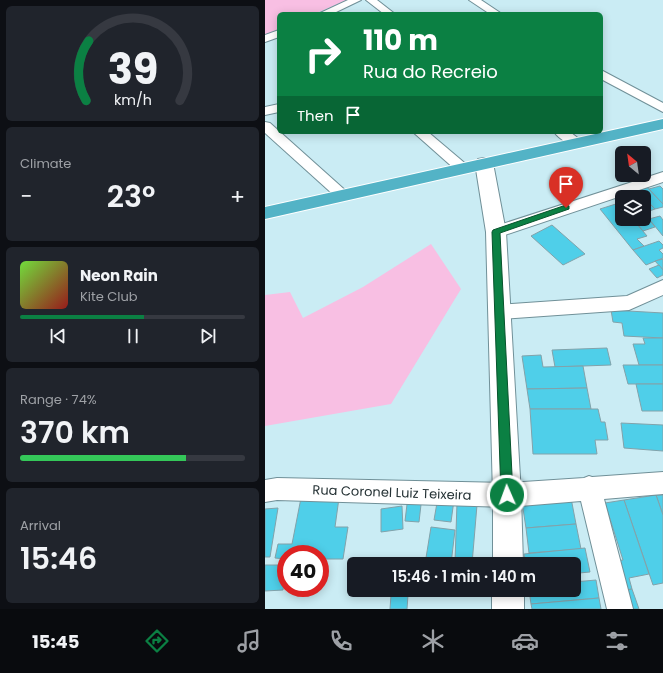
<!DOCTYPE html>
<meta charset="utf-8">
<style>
:root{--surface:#171b24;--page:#20242c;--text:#f1f3f6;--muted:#9ea1a6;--line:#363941;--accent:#0b8043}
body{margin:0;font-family:Poppins,sans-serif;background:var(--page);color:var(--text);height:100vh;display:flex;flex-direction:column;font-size:15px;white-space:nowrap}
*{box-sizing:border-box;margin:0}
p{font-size:13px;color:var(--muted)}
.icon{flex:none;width:22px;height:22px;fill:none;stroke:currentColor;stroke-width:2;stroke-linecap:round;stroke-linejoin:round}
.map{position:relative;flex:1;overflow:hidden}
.drawer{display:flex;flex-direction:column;gap:6px;padding:6px;background:#0d0f14;width:265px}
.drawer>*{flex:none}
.top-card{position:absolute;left:12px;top:12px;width:326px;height:122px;border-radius:6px;box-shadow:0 2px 10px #0003;background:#0b8043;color:#fff;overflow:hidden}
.needle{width:26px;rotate:331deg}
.tools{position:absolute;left:350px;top:146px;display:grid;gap:8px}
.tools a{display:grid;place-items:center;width:36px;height:36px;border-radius:6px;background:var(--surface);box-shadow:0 2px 10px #0003;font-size:20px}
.speed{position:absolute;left:12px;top:545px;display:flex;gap:8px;font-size:20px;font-weight:700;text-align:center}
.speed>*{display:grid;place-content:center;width:52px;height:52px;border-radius:50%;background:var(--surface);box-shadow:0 2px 10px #0003;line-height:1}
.speed .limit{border:6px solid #d22;background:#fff;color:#111}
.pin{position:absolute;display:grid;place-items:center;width:34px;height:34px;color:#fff;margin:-41px -17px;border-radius:50% 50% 50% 0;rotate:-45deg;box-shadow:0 0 4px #0007}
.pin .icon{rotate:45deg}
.me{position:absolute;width:44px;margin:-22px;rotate:358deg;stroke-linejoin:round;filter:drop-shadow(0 0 3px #0008)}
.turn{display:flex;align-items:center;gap:14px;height:84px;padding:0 20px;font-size:18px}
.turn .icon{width:52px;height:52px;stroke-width:2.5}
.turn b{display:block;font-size:28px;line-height:34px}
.then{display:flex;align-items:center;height:38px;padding:0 20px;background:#0003;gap:8px;font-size:15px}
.big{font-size:30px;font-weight:600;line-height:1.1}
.drawer .tile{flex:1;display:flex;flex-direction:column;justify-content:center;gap:6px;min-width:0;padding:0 14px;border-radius:6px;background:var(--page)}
.drawer .dial{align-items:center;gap:0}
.dial svg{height:104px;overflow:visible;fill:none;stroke:var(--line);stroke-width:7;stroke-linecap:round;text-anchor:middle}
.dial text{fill:var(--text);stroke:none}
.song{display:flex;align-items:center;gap:12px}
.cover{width:48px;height:48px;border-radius:6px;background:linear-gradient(135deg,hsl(100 70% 55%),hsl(0 70% 35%))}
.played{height:4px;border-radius:2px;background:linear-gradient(90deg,var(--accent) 55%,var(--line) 55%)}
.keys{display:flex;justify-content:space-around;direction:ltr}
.heat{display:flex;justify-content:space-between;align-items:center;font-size:22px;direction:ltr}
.charge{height:6px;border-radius:3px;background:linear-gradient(90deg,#34c759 74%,var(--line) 0)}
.trip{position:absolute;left:82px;top:557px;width:234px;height:40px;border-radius:6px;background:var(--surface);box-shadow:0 2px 10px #0003;font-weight:600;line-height:40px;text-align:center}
.tab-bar{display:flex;height:64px;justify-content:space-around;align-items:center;background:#090b0e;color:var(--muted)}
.tab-bar .icon{width:28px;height:28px}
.tab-bar .selected{color:var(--accent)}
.tab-bar b{font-size:18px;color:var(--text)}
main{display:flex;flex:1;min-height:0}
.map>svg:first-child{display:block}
.green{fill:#f8bfe3}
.building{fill:#4fcfe9;stroke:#82a2aa}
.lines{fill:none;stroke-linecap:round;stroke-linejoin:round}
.minor-casing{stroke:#709098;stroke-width:2}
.tertiary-casing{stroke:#709098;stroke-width:2}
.trunk-casing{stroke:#fff;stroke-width:2}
.minor{fill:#fff;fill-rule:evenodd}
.tertiary{fill:#fff;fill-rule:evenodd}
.trunk{fill:#53b3c6;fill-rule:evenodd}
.route{fill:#0b8043;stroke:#07532c}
.labels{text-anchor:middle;stroke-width:4;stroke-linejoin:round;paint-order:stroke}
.near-street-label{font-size:13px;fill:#243134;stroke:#fff}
</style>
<main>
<section class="drawer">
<div class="tile dial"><svg viewBox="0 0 100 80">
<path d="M14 69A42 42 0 1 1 86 69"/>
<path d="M14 69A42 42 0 0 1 16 23" stroke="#0b8043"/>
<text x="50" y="56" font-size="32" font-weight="700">39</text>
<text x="50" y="72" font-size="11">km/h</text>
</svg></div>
<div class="tile"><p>Climate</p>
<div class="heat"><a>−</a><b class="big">23°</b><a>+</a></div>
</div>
<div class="tile">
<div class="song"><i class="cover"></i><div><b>Neon Rain</b><p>Kite Club</p></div></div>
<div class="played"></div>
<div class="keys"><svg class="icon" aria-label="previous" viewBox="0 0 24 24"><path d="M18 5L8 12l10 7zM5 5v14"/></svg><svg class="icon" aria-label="pause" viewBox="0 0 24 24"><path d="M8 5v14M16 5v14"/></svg><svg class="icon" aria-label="next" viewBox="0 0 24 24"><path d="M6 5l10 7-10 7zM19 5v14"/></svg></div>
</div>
<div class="tile"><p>Range · 74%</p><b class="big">370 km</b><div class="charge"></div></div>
<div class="tile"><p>Arrival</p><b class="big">15:46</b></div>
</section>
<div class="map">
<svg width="398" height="609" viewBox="0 0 398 609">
<rect width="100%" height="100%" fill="#caecf4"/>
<g class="green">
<polygon points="0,0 82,0 49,14 14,14 14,29 0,35"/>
<polygon points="166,244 196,289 126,404 0,426 0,295 25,292 38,318 98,287"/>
</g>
<g class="building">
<polygon points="381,186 398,204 398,207 390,209 371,189"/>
<polygon points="395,186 398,189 398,204 384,189"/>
<polygon points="368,192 371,195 375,194 378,197 363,197 361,194"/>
<polygon points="361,194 363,197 357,197 357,207 349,198"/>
<polygon points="379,198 390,209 379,213"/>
<polygon points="354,203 357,207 357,219 368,219 382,236 372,239 379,246 368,250 335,209"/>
<polygon points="379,214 384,219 390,227 378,231 368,219 379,219"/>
<polygon points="395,216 398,220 398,236 384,219"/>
<polygon points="287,225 320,254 298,265 266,236"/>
<polygon points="394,241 398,245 398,248 394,250 398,254 398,258 381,265 368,250"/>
<polygon points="398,259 398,270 390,261"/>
<polygon points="394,265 398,270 398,275 392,278 384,269"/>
<polygon points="346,310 398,313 398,338 359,336 357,323 348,322"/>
<polygon points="378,338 398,338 398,365 374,365 368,344 380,344"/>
<polygon points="342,348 346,365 290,367 287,350"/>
<polygon points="276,355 278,367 318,366 322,388 262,389 257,356"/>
<polygon points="358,365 398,365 398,384 363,384"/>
<polygon points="371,384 398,384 398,411 377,411"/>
<polygon points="322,388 326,409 265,409 262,389"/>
<polygon points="265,409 333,409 336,422 340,422 343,440 330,440 332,454 268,454"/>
<polygon points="356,423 398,425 398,451 359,448"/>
<polygon points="391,495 398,495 398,515"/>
<polygon points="391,495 398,515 398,583 388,585 359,500"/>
<polygon points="143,496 157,496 154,522 140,521"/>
<polygon points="173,497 189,500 186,522 169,520"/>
<polygon points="36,498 74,498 70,527 83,527 78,559 55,559 55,554 21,554 21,559 10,558 13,544 27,544"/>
<polygon points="306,498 311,524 261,528 257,502"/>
<polygon points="359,500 384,574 364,578 367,589 345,593 337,563 358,560 340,503"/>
<polygon points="192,503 212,505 207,564 190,562"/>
<polygon points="137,506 138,529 116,532 116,509"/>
<polygon points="13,508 5,557 0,557 0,509"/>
<polygon points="311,524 316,549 264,553 261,528"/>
<polygon points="166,527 190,530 186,564 160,564"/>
<polygon points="320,548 325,572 314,573 316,582 309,582 309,564 261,564 259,554"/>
<polygon points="0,565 21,565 18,590 0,591"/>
<polygon points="331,580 334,598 266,604 264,590 309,590 309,582"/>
<polygon points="367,589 374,609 350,609 345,593"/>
<polygon points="183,590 205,590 204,594"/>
<polygon points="126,595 143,595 142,609 125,609"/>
<polygon points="334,598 336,609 267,609 266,604"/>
</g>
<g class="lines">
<g class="minor-casing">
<g id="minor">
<polygon points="83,0 96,0 67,14 53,14"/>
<polygon points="101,0 112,0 130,14 119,14"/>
<polygon points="204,0 216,0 237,14 225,14"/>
<polygon points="14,30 14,37 0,42 0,35"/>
<polygon points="336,70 398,103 398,112 336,79"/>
<polygon points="14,104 14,112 0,115 0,107"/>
<polygon points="0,122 5,123 81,191 84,194 81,197 76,199 71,197 0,133"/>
<polygon points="148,132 163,132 202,165 204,168 202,171 192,171"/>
<path d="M289,132H305L318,142L316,145C307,147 295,140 289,132Z"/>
<polygon points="398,172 398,182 231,238 225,236 223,232 225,228"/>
<polygon points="398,280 398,295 364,310 234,319 228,317 225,312 228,307 234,305 362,296"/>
<polygon points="398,472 398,494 339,499 368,609 342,609 316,501 242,507 12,500 0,502 0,480 12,478 242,483 319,478 324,476 327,477"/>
</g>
</g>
<g class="tertiary-casing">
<g id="tertiary">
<polygon points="219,158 225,159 228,163 241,232 256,495 258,564 228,564 228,495 221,232 210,163 213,159"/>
<rect x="227" y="590" width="32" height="19"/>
</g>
</g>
<g class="trunk-casing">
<polygon id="trunk" points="398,119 398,129 0,219 0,207"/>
</g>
<use href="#minor" class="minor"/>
<use href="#tertiary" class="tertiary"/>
<use href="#trunk" class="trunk"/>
</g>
<polygon class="route" points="301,205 304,206 304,209 235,233 248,495 246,499 242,501 238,499 236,495 227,232 228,230"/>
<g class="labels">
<g class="near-street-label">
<text transform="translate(127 492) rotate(2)" y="5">Rua Coronel Luiz Teixeira</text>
</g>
</g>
</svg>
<div class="tools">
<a><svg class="needle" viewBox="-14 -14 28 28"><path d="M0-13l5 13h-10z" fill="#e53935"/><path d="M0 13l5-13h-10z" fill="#9ea1a6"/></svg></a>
<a><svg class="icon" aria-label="layers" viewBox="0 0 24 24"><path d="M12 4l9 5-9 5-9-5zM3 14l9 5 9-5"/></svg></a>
</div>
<div class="speed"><div class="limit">40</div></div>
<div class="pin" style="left:301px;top:208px;background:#d93025"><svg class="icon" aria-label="arrive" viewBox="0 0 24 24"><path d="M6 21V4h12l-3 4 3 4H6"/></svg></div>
<svg class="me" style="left:242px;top:495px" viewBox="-20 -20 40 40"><circle r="17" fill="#0b8043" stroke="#fff" stroke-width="3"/><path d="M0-11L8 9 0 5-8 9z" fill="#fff"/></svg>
<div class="trip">15:46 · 1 min · 140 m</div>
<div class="top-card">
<div class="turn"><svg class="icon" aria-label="right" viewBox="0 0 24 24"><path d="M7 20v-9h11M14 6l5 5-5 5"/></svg><div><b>110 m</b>Rua do Recreio</div></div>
<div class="then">Then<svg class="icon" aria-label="arrive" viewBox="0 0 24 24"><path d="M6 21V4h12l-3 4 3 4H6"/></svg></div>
</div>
</div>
</main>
<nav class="tab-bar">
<b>15:45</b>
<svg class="icon selected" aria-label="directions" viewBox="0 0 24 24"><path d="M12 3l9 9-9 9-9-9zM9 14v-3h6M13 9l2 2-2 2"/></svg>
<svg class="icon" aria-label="music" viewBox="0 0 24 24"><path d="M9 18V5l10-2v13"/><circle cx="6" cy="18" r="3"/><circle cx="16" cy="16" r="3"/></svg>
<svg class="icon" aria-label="phone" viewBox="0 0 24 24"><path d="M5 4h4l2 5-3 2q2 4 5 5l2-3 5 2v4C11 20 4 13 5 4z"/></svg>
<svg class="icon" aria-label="climate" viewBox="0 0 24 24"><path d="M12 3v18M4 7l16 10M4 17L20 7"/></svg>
<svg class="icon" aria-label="car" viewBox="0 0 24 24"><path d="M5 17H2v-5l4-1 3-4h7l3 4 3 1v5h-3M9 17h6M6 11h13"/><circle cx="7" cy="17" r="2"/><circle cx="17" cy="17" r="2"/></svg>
<svg class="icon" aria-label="filters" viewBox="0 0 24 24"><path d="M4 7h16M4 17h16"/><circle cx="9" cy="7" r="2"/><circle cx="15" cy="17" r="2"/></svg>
</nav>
